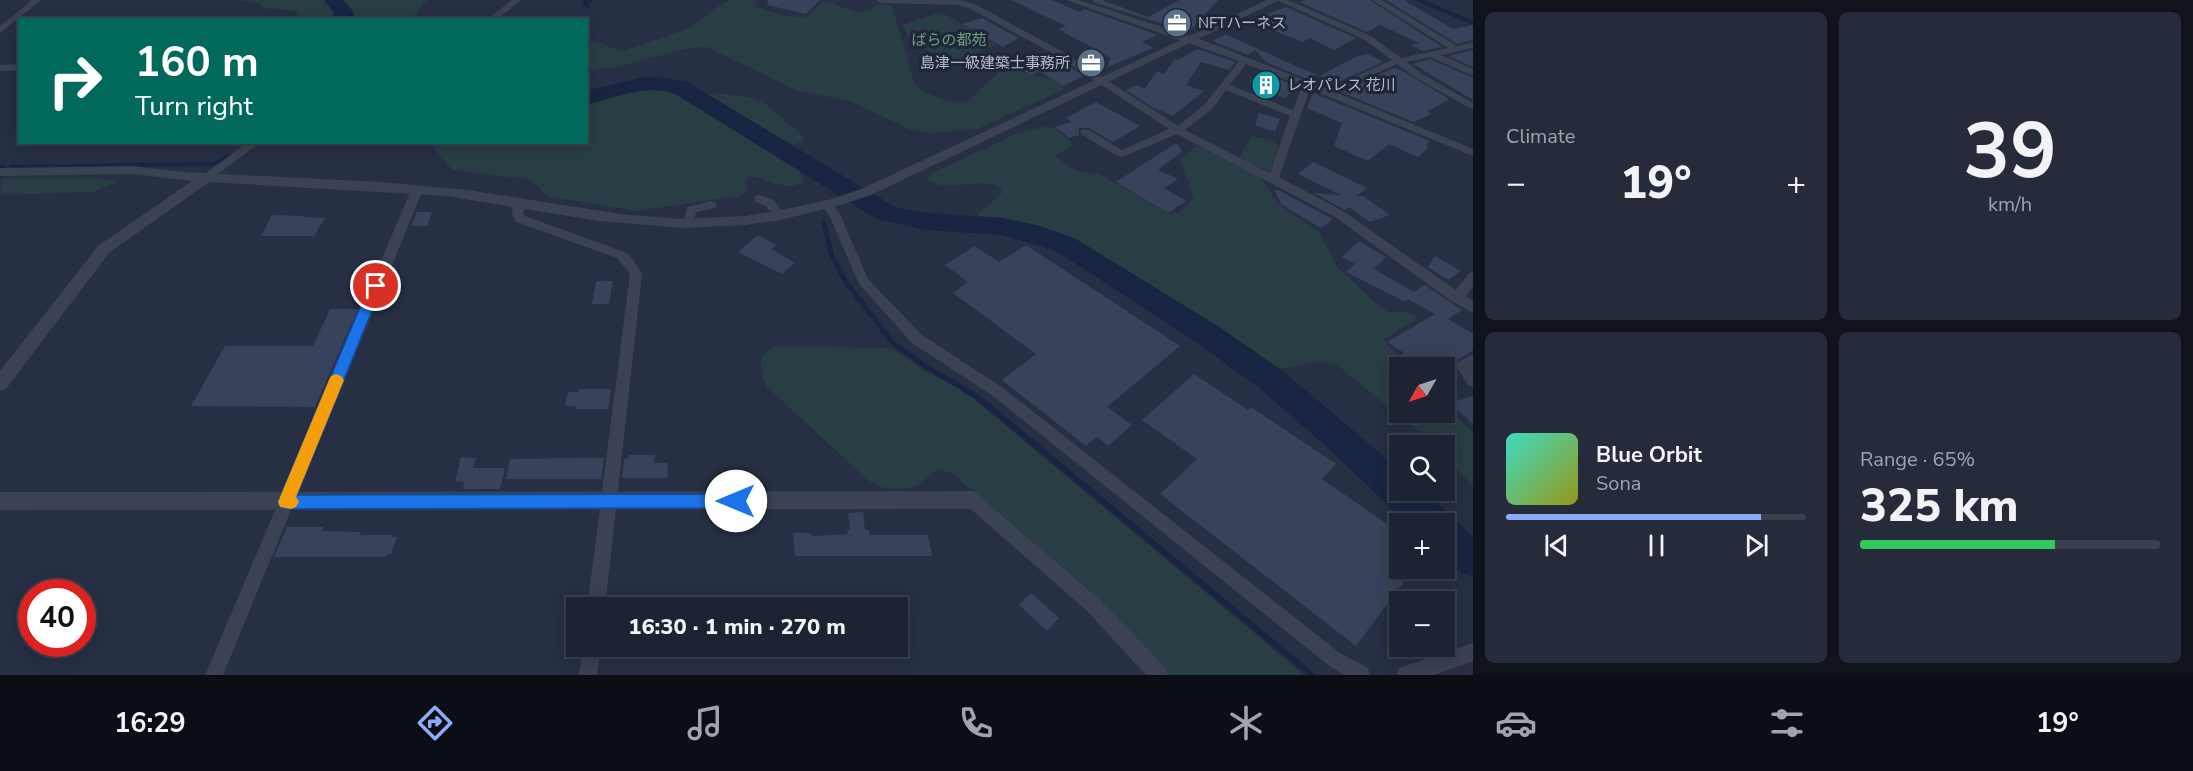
<!DOCTYPE html>
<meta charset="utf-8">
<style>
:root{--surface:#1c2332;--page:#252b3a;--text:#f1f3f6;--muted:#a0a4ac;--line:#3a404d;--accent:#8dabfc}
body{margin:0;font-family:"Nunito Sans","Noto Sans JP",sans-serif;background:var(--page);color:var(--text);height:100vh;display:flex;flex-direction:column;font-size:22px;white-space:nowrap}
*{box-sizing:border-box;margin:0}
p{font-size:20px;color:var(--muted)}
.icon{flex:none;width:33px;height:33px;fill:none;stroke:currentColor;stroke-width:2;stroke-linecap:round;stroke-linejoin:round}
.map{position:relative;flex:1;overflow:hidden}
.details{display:flex;flex-direction:column;gap:12px;padding:12px;background:#0f131c;width:720px}
.details>*{flex:none}
.guide{position:absolute;left:18px;top:18px;width:570px;height:126px;border-radius:0px;box-shadow:0 3px 15px #0003,0 0 0 2px var(--line);background:#00695c;color:#fff;overflow:hidden}
.needle{width:39px;rotate:231deg}
.fabs{position:absolute;left:1389px;top:357px;display:grid;gap:12px}
.fabs a{display:grid;place-items:center;width:66px;height:66px;border-radius:0px;background:var(--surface);box-shadow:0 3px 15px #0003,0 0 0 2px var(--line);font-size:30px}
.speed{position:absolute;left:18px;top:579px;display:flex;gap:12px;font-size:30px;font-weight:700;text-align:center}
.speed>*{display:grid;place-content:center;width:78px;height:78px;border-radius:50%;background:var(--surface);box-shadow:0 3px 15px #0003,0 0 0 2px var(--line);line-height:1}
.speed .limit{border:9px solid #d22;background:#fff;color:#111}
.pin{position:absolute;display:grid;place-items:center;width:51px;height:51px;color:#fff;margin:-26px;border:3px solid #fff;border-radius:50%;box-shadow:0 2px 6px #0007}
.me{position:absolute;width:66px;margin:-33px;rotate:270deg;stroke-linejoin:round;filter:drop-shadow(0 0 4px #0008)}
.turn{display:flex;align-items:center;gap:21px;height:126px;padding:0 18px;font-size:27px}
.turn .icon{width:78px;height:78px;stroke-width:2.5}
.turn b{display:block;font-size:42px;line-height:51px}
.big{font-size:45px;font-weight:800;line-height:1.1}
.details .widget{flex:1;display:flex;flex-direction:column;justify-content:center;gap:9px;min-width:0;padding:0 21px;border-radius:9px;background:var(--page)}
.details .dial{align-items:center;gap:0}
.dial b{font-size:78px;line-height:1}
.song{display:flex;align-items:center;gap:18px}
.cover{width:72px;height:72px;border-radius:9px;background:linear-gradient(135deg,hsl(170 70% 55%),hsl(60 70% 35%))}
.played{height:6px;border-radius:3px;background:linear-gradient(90deg,var(--accent) 85%,var(--line) 85%)}
.keys{display:flex;justify-content:space-around;direction:ltr}
.heat{display:flex;justify-content:space-between;align-items:center;font-size:33px;direction:ltr}
.charge{height:9px;border-radius:4px;background:linear-gradient(90deg,#34c759 65%,var(--line) 0)}
.details .tiles{flex:1;display:grid;gap:12px;grid-template-columns:repeat(2,1fr)}
.trip{position:absolute;left:566px;top:597px;width:342px;height:60px;border-radius:0px;background:var(--surface);box-shadow:0 3px 15px #0003,0 0 0 2px var(--line);font-weight:800;line-height:60px;text-align:center}
.tab-bar{display:flex;height:96px;justify-content:space-around;align-items:center;background:#0b0e14;color:var(--muted)}
.tab-bar .icon{width:42px;height:42px}
.tab-bar .active{color:var(--accent)}
.tab-bar b{font-size:27px;color:var(--text)}
main{display:flex;flex:1;min-height:0}
.map>svg:first-child{display:block}
.green{fill:#283e44}
.lines{fill:none;stroke-linecap:round;stroke-linejoin:round}
.stream-far2{stroke:#182442;stroke-width:4}
.stream-far1{stroke:#182442;stroke-width:5}
.stream{stroke:#182442;stroke-width:6}
.river{fill:#182442;fill-rule:evenodd}
.building{fill:#38425a}
.minor{fill:#3a4253;fill-rule:evenodd}
.tertiary{fill:#3a4253;fill-rule:evenodd}
.route{fill:#1a73e8;stroke:#114b97;stroke-width:1.5}
.slow{fill:#f59e0b}
.labels{text-anchor:middle;stroke-width:6;stroke-linejoin:round;paint-order:stroke}
.far-poi-label{font-size:15px;fill:#b7bdcd;stroke:#1f2638;text-anchor:start}
.far-park-label{font-size:15px;fill:#6e9e7e;stroke:#1f2638}
</style>
<main>
<div class="map">
<svg width="1473" height="675" viewBox="0 0 1473 675">
<rect width="100%" height="100%" fill="#262f43"/>
<g class="green">
<polygon points="235,0 326,0 336,6 340,18 297,19 297,11 263,8 260,3"/>
<polygon points="338,0 430,0 423,4 411,20 348,19 348,10"/>
<path d="M731,0H756L758,2L755,7C767,10 797,21 807,16C815,12 817,3 826,1L855,12L869,11L880,3L892,6L915,85C928,95 956,108 971,99L1005,66C1014,66 1020,71 1029,74C1041,79 1055,76 1064,89L977,129L932,133L908,129L851,101L797,91L707,47L689,48L612,68L587,70V42C607,40 611,53 626,50L692,27L719,5Z"/>
<polygon points="941,12 997,45 948,64 910,39 902,25"/>
<path d="M653,88L681,96L798,170L803,177L802,183C784,192 767,178 749,176L745,180L747,192L739,196L636,211L550,197C540,193 537,181 526,179L453,170L435,150L434,146L439,142H586L587,101L620,93Z"/>
<path d="M714,93L744,96L762,101L802,135L804,139C798,145 792,145 785,142L709,95Z"/>
<path d="M1048,126L1057,130L1071,142V146L1054,156L1076,171L1100,174L1169,214L1178,213L1194,199L1180,159L1196,146L1202,147L1259,176L1279,205L1319,232L1337,267L1378,305L1389,312H1407L1415,315L1416,320L1384,339L1389,347L1415,367L1400,368V412H1444L1445,407L1473,432V487L1445,455L1444,446L1435,445L1337,365C1308,355 1291,375 1266,366L1069,243L1031,228L981,219L978,215L980,212L1002,193L1001,188C978,175 951,194 930,181L928,177L932,173L1018,133Z"/>
<polygon points="1252,136 1271,140 1279,145 1270,171 1246,162 1240,156"/>
<polygon points="86,178 113,180 117,182 93,192 0,195 1,179"/>
<path d="M779,346L891,348L922,369L968,394L1304,675H1170L1099,600L953,474L939,469C931,473 926,479 919,484C904,493 883,490 869,481L766,386C759,369 756,350 779,346Z"/>
</g>
<g class="lines">
<g class="stream-far2">
<polyline points="1419,0 1473,23"/>
<polyline points="587,6 585,2 590,0"/>
<polyline points="0,167 5,167"/>
<polyline points="11,167 214,164 229,156"/>
</g>
<polyline class="stream-far1" points="824,224 832,256 846,282 892,342 925,366 968,391"/>
<polyline class="stream" points="965,390 976,396 1312,675"/>
<g class="river">
<polygon points="324,0 343,0 353,11 354,20 334,20 333,12"/>
<path d="M644,77L667,78L687,82L895,207L926,213L1003,218L1040,226L1076,239L1221,328L1285,373L1400,470V490H1422L1447,512L1450,520L1457,522L1473,536V577L1460,572L1444,558V524H1408L1327,447L1263,391L1199,344L1056,251L1003,235L926,230L877,219L672,92C642,86 615,97 586,105V91Z"/>
</g>
</g>
<g class="building">
<polygon points="768,0 820,0 806,14 767,5"/>
<polygon points="1011,0 1052,0 1080,12 1084,9 1158,35 1142,42 1153,48 1106,68 1111,58 1058,29 1066,26"/>
<polygon points="1094,0 1102,0 1148,17 1179,0 1218,0 1189,32 1092,2"/>
<polygon points="1305,0 1370,0 1442,47 1422,51 1411,45 1419,43 1380,25 1367,32 1299,2"/>
<polygon points="1386,0 1404,0 1453,29 1473,25 1473,40 1457,44"/>
<polygon points="1286,7 1356,38 1334,50 1310,38 1303,42 1249,21"/>
<polygon points="982,18 1019,38 1003,47 962,24"/>
<polygon points="1225,34 1300,68 1316,74 1309,80 1266,62 1255,50 1248,55 1212,41"/>
<polygon points="1197,49 1235,62 1229,70 1201,62 1186,85 1204,91 1173,116 1152,107 1126,90 1137,85 1145,89 1157,71 1164,74 1175,59 1178,60"/>
<polygon points="1473,50 1473,67 1448,56"/>
<polygon points="1045,52 1058,59 1084,76 1063,86 1039,71 1032,75 1018,68"/>
<polygon points="1368,54 1383,62 1327,87 1317,83 1320,76 1357,56"/>
<polygon points="1430,59 1473,78 1473,100 1413,64"/>
<polygon points="1394,68 1401,70 1449,99 1427,112 1432,114 1413,122 1341,92"/>
<polygon points="1261,72 1299,87 1284,98 1249,82"/>
<polygon points="1313,93 1430,141 1426,146 1429,147 1418,157 1389,144 1368,161 1334,146 1342,123 1307,108"/>
<polygon points="1096,102 1140,126 1113,142 1089,128 1079,128 1079,135 1069,138 1055,127 1072,122 1066,118"/>
<polygon points="1259,113 1280,119 1275,132 1255,125"/>
<polygon points="1176,143 1182,151 1158,170 1178,179 1164,188 1186,201 1168,213 1116,182"/>
<polygon points="1313,162 1367,188 1357,196 1363,196 1390,215 1370,222 1349,207 1345,210 1314,193 1341,195 1298,174"/>
<polygon points="1274,190 1280,191 1333,219 1321,228 1282,205"/>
<polygon points="417,212 432,212 427,226 411,226"/>
<polygon points="272,215 305,216 304,217 325,218 314,236 261,236"/>
<polygon points="758,235 776,245 771,249 795,263 782,274 738,252"/>
<polygon points="1359,241 1386,257 1374,269 1414,292 1425,285 1462,310 1448,319 1473,334 1473,350 1446,368 1418,368 1401,355 1404,353 1387,342 1435,314 1408,299 1405,302 1346,272 1355,264 1342,257"/>
<polygon points="1026,245 1180,346 1107,407 1132,425 1108,446 1097,437 1086,446 1002,380 1036,354 953,293 968,282 945,265 975,246 999,262"/>
<polygon points="1435,256 1461,271 1448,280 1428,267"/>
<polygon points="596,281 613,281 609,304 592,304"/>
<polygon points="330,309 358,309 315,407 191,406 225,346 313,346"/>
<polygon points="1194,374 1248,410 1251,407 1336,464 1322,479 1400,533 1400,568 1414,568 1356,646 1160,494 1197,459 1142,420"/>
<polygon points="579,389 611,389 608,409 575,409 576,406 565,406 568,392 579,392"/>
<polygon points="1473,396 1473,424 1450,403"/>
<polygon points="629,455 655,455 654,463 668,463 667,478 622,478 624,459 628,459"/>
<polygon points="461,457 476,458 473,468 505,468 500,489 463,489 464,482 455,482"/>
<polygon points="578,458 604,458 601,479 506,479 510,459"/>
<polygon points="863,512 865,530 869,530 869,535 928,535 932,556 795,556 793,533 811,533 812,536 848,534 847,530 850,530 848,513"/>
<polygon points="287,527 324,527 322,531 361,532 360,535 392,535 392,537 397,537 391,554 387,554 386,557 274,557"/>
<polygon points="1031,593 1059,618 1047,631 1019,605"/>
</g>
<g class="lines">
<g class="minor">
<polygon points="32,0 41,0 0,33 0,26"/>
<polygon points="512,0 521,0 496,20 486,20"/>
<path d="M876,0H959L975,4L1065,53L1178,126L1205,104L1239,61L1066,0H1079L1205,41L1327,89L1392,60L1365,40L1277,0H1288L1371,36L1401,58L1448,48L1372,0H1382L1457,46L1473,42V48L1441,55L1473,69V76L1430,57L1407,62L1422,74L1473,103V110L1416,78L1397,64L1335,92L1473,149V156L1310,89L1279,177L1343,211L1456,290L1469,273L1473,272V286L1466,296L1473,301V313L1450,300L1335,217L1177,134L1125,156H1117L1081,134V130H1089L1122,150L1169,129L1059,57L969,8L957,5L880,3ZM1246,64L1302,86L1293,110L1230,85ZM1226,90L1290,116L1270,173L1185,130L1213,108Z"/>
<polygon points="20,64 20,70 0,71 0,65"/>
<polygon points="248,142 261,142 211,179 203,179 203,175"/>
<polygon points="417,186 423,190 223,675 205,675 411,190"/>
<polygon points="759,195 774,200 785,216 783,219 775,219 766,206 755,202 755,196"/>
<polygon points="521,198 527,202 523,213 525,216 625,252 632,258 642,274 605,608 587,608 630,274 617,258 516,222 511,213 517,199"/>
<polygon points="711,201 715,202 717,205 715,208 696,212 693,227 685,227 683,224 687,207"/>
<polygon points="827,201 831,202 840,214 868,279 922,335 1003,388 1340,653 1368,668 1370,675 1344,675 1328,665 993,396 912,343 859,284 829,215 821,205"/>
<polygon points="1473,354 1473,387 1468,385 1456,366 1458,362"/>
<polygon points="972,493 978,495 1099,599 1166,668 1168,675 1146,675 1087,611 966,505 964,500 966,495"/>
<polygon points="1473,643 1473,661 1433,675 1397,675 1399,668"/>
<polygon points="583,646 601,646 597,675 579,675"/>
</g>
<g class="tertiary">
<polygon points="1267,0 1280,0 871,195 841,205 776,221 745,225 683,228 599,221 446,196 209,182 109,253 6,389 0,391 0,371 99,245 192,181 133,174 0,176 0,168 133,166 183,172 381,182 468,190 621,214 683,219 745,216 776,211 832,199 861,189"/>
<polygon points="972,491 979,494 982,500 979,506 972,509 0,510 0,492"/>
</g>
</g>
<polygon class="route" points="376,281 382,286 297,495 736,494 741,496 744,501 741,506 736,508 286,509 280,507 278,502 369,286"/>
<polygon class="slow" points="336,374 341,376 344,380 296,497 299,502 296,507 291,509 280,507 278,502 329,380 331,376"/>
<defs>
<g id="office-disc" transform="scale(1.5)"><circle r="9.5" fill="#5c6f8a" stroke="#1f2638"/><path d="M-6-3h4V-5.5h4V-3h4V5H-6ZM-1-4.5V-3h2v-1.5ZM-6 0V1H6V0Z" fill="#fff"/></g>
<g id="building-disc" transform="scale(1.5)"><circle r="9.5" fill="#0f9aa8" stroke="#1f2638"/><path d="M-4-6H4V6H1V3H-1V6H-4ZM-2.5-4.3h1.7v1.8h-1.7ZM.8-4.3h1.7v1.8H.8ZM-2.5-1h1.7V.8h-1.7ZM.8-1h1.7V.8H.8Z" fill="#fff"/></g>
</defs>
<g fill-rule="evenodd">
<use href="#office-disc" x="1177" y="23"/>
<use href="#office-disc" x="1091" y="63"/>
<use href="#building-disc" x="1266" y="85"/>
</g>
<g class="labels">
<g class="far-poi-label">
<text x="1198" y="28">NFTハーネス</text>
<text x="1070" y="68" text-anchor="end">島津一級建築士事務所</text>
<text x="1287" y="90">レオパレス 花川</text>
</g>
<g class="far-park-label">
<text x="949" y="45">ばらの都苑</text>
</g>
</g>
</svg>
<div class="fabs">
<a><svg class="needle" viewBox="-14 -14 28 28"><path d="M0-13l5 13h-10z" fill="#e53935"/><path d="M0 13l5-13h-10z" fill="#a0a4ac"/></svg></a>
<a><svg class="icon" aria-label="search" viewBox="0 0 24 24"><circle cx="10" cy="10" r="6"/><path d="M15 15l6 6"/></svg></a>
<a>+</a>
<a>−</a>
</div>
<div class="speed"><div class="limit">40</div></div>
<div class="pin" style="left:376px;top:286px;background:#d93025"><svg class="icon" aria-label="arrive" viewBox="0 0 24 24"><path d="M6 21V4h12l-3 4 3 4H6"/></svg></div>
<svg class="me" style="left:736px;top:501px" viewBox="-20 -20 40 40"><circle r="19" fill="#fff"/><path d="M0-13L10 11 0 6-10 11z" fill="#1a73e8"/></svg>
<div class="trip">16:30 · 1 min · 270 m</div>
<div class="guide">
<div class="turn"><svg class="icon" aria-label="right" viewBox="0 0 24 24"><path d="M7 20v-9h11M14 6l5 5-5 5"/></svg><div><b>160 m</b>Turn right</div></div>
</div>
</div>
<section class="details">
<div class="tiles">
<div class="widget"><p>Climate</p>
<div class="heat"><a>−</a><b class="big">19°</b><a>+</a></div>
</div>
<div class="widget dial"><b>39</b><p>km/h</p></div>
<div class="widget">
<div class="song"><i class="cover"></i><div><b>Blue Orbit</b><p>Sona</p></div></div>
<div class="played"></div>
<div class="keys"><svg class="icon" aria-label="previous" viewBox="0 0 24 24"><path d="M18 5L8 12l10 7zM5 5v14"/></svg><svg class="icon" aria-label="pause" viewBox="0 0 24 24"><path d="M8 5v14M16 5v14"/></svg><svg class="icon" aria-label="next" viewBox="0 0 24 24"><path d="M6 5l10 7-10 7zM19 5v14"/></svg></div>
</div>
<div class="widget"><p>Range · 65%</p><b class="big">325 km</b><div class="charge"></div></div>
</div>
</section>
</main>
<nav class="tab-bar">
<b>16:29</b>
<svg class="icon active" aria-label="directions" viewBox="0 0 24 24"><path d="M12 3l9 9-9 9-9-9zM9 14v-3h6M13 9l2 2-2 2"/></svg>
<svg class="icon" aria-label="music" viewBox="0 0 24 24"><path d="M9 18V5l10-2v13"/><circle cx="6" cy="18" r="3"/><circle cx="16" cy="16" r="3"/></svg>
<svg class="icon" aria-label="phone" viewBox="0 0 24 24"><path d="M5 4h4l2 5-3 2q2 4 5 5l2-3 5 2v4C11 20 4 13 5 4z"/></svg>
<svg class="icon" aria-label="climate" viewBox="0 0 24 24"><path d="M12 3v18M4 7l16 10M4 17L20 7"/></svg>
<svg class="icon" aria-label="car" viewBox="0 0 24 24"><path d="M5 17H2v-5l4-1 3-4h7l3 4 3 1v5h-3M9 17h6M6 11h13"/><circle cx="7" cy="17" r="2"/><circle cx="17" cy="17" r="2"/></svg>
<svg class="icon" aria-label="filters" viewBox="0 0 24 24"><path d="M4 7h16M4 17h16"/><circle cx="9" cy="7" r="2"/><circle cx="15" cy="17" r="2"/></svg>
<b>19°</b>
</nav>
